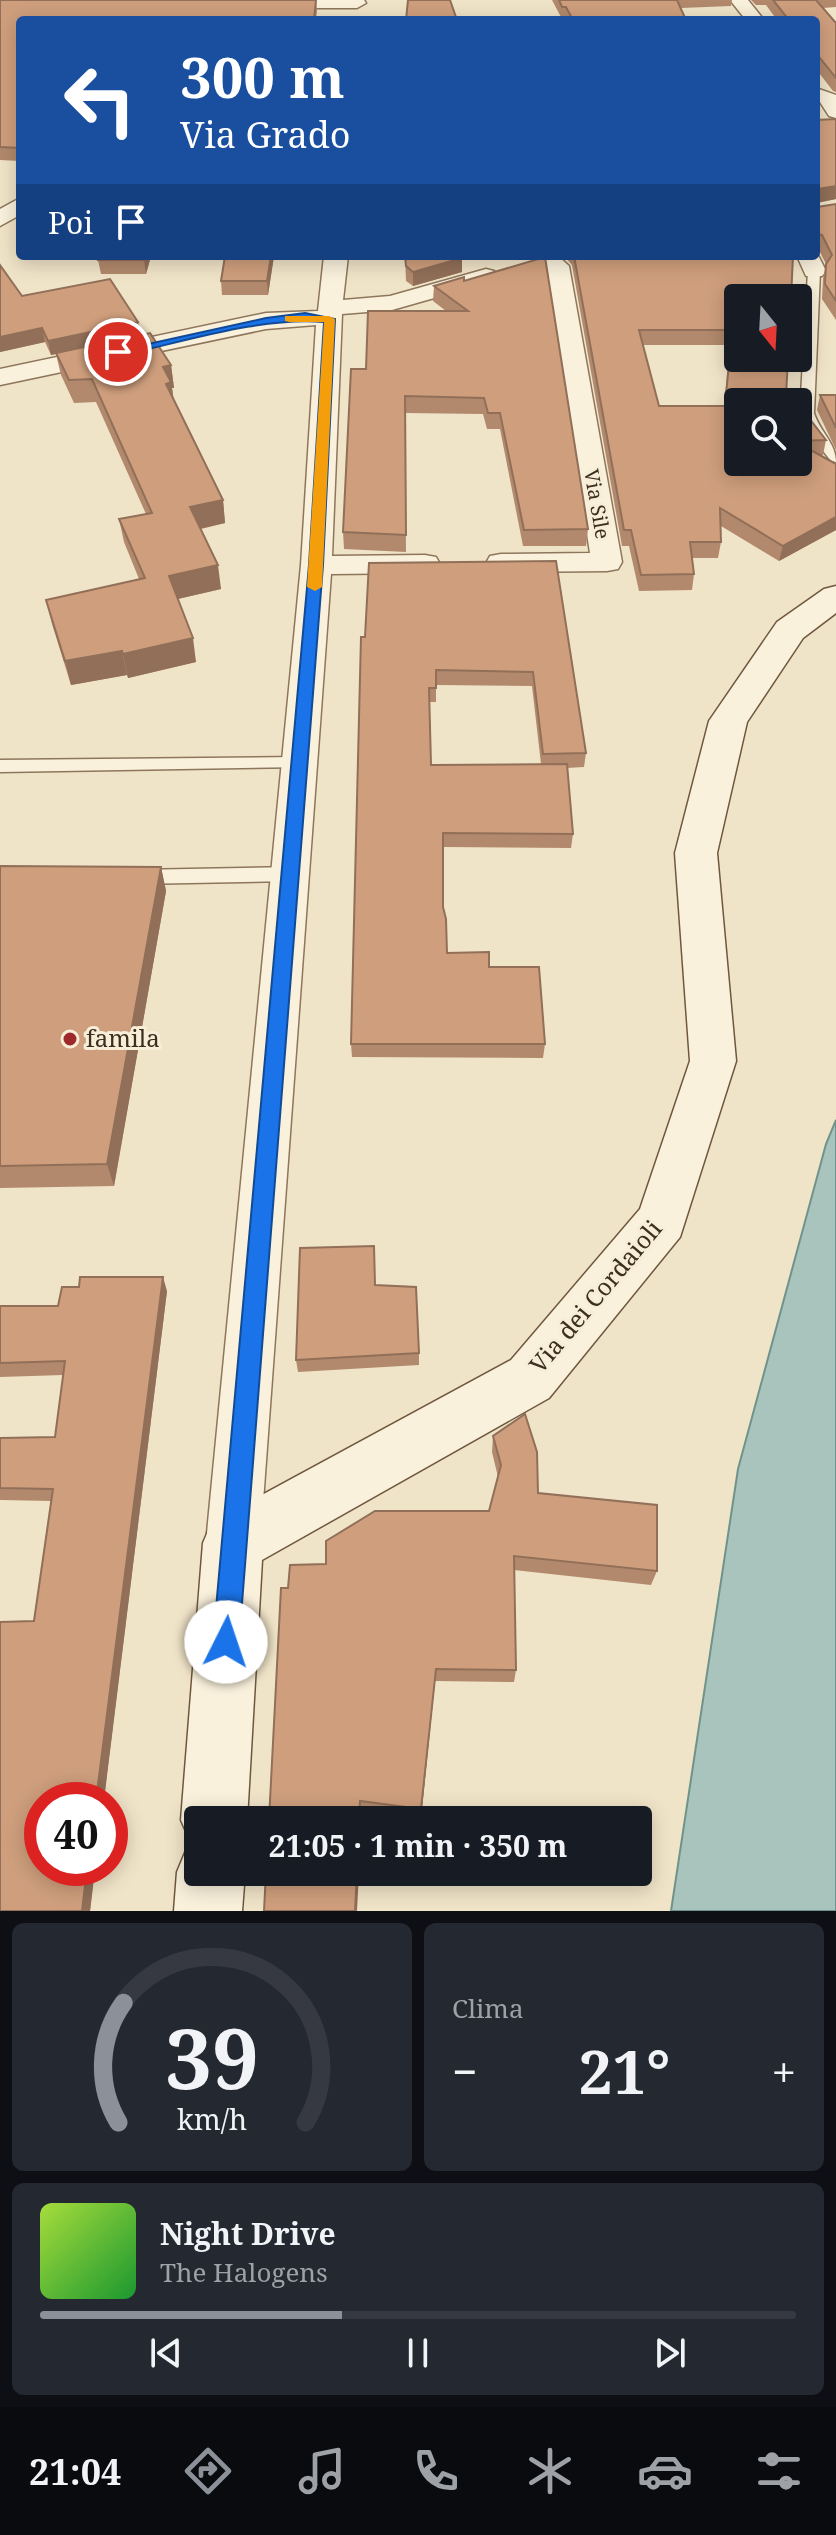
<!DOCTYPE html>
<html lang="it">
<meta charset="utf-8">
<style>
:root{--surface:#171b24;--page:#242831;--text:#f1f3f6;--muted:#9ea1a6;--line:#363941;--accent:#8c9099}
body{margin:0;font-family:"Noto Serif",serif;background:var(--page);color:var(--text);height:100vh;display:flex;flex-direction:column;font-size:30px;white-space:nowrap}
*{box-sizing:border-box;margin:0}
p{font-size:26px;color:var(--muted)}
.icon{flex:none;width:44px;height:44px;fill:none;stroke:currentColor;stroke-width:2;stroke-linecap:round;stroke-linejoin:round}
.map{position:relative;height:1911px;overflow:hidden}
.drawer{display:flex;flex-direction:column;gap:12px;padding:12px;background:#0d0f14;flex:1}
.drawer>*{flex:none}
.banner{position:absolute;left:16px;top:16px;width:804px;height:244px;border-radius:8px;box-shadow:0 4px 20px #0003;background:#1a4fa0;color:#fff;overflow:hidden}
.needle{width:52px;rotate:162deg}
.fabs{position:absolute;left:724px;top:284px;display:grid;gap:16px}
.fabs a{display:grid;place-items:center;width:88px;height:88px;border-radius:8px;background:var(--surface);box-shadow:0 4px 20px #0003;font-size:40px}
.speed{position:absolute;left:24px;top:1782px;display:flex;gap:16px;font-size:40px;font-weight:700;text-align:center}
.speed>*{display:grid;place-content:center;width:104px;height:104px;border-radius:50%;background:var(--surface);box-shadow:0 4px 20px #0003;line-height:1}
.speed .limit{border:12px solid #d22;background:#fff;color:#111}
.pin{position:absolute;display:grid;place-items:center;width:68px;height:68px;color:#fff;margin:-34px;border:4px solid #fff;border-radius:50%;box-shadow:0 2px 8px #0007}
.me{position:absolute;width:88px;margin:-44px;rotate:4deg;stroke-linejoin:round;filter:drop-shadow(0 0 6px #0008)}
.turn{display:flex;align-items:center;gap:28px;height:168px;padding:0 32px;font-size:36px}
.turn .icon{width:104px;height:104px;stroke-width:2.5}
.turn b{display:block;font-size:56px;line-height:68px}
.then{display:flex;align-items:center;height:76px;padding:0 32px;background:#0003;gap:16px;font-size:30px}
.big{font-size:60px;font-weight:700;line-height:1.1}
.drawer .card{flex:1;display:flex;flex-direction:column;justify-content:center;gap:12px;min-width:0;padding:0 28px;border-radius:12px;background:var(--page)}
.drawer .dial{align-items:center;gap:0}
.dial svg{height:208px;overflow:visible;fill:none;stroke:var(--line);stroke-width:7;stroke-linecap:round;text-anchor:middle}
.dial text{fill:var(--text);stroke:none}
.song{display:flex;align-items:center;gap:24px}
.cover{width:96px;height:96px;border-radius:12px;background:linear-gradient(135deg,hsl(80 70% 55%),hsl(130 70% 35%))}
.played{height:8px;border-radius:4px;background:linear-gradient(90deg,var(--accent) 40%,var(--line) 40%)}
.keys{display:flex;justify-content:space-around;direction:ltr}
.heat{display:flex;justify-content:space-between;align-items:center;font-size:44px;direction:ltr}
.drawer .tiles{flex:1;display:grid;gap:12px;grid-template-columns:1fr 1fr}
.card:last-child{grid-column:span 2}
.trip{position:absolute;left:184px;top:1806px;width:468px;height:80px;border-radius:8px;background:var(--surface);box-shadow:0 4px 20px #0003;font-weight:700;line-height:80px;text-align:center}
.tabs{display:flex;height:128px;justify-content:space-around;align-items:center;background:#090b0e;color:var(--muted)}
.tabs .icon{width:56px;height:56px}
.tabs .current{color:var(--accent)}
.tabs b{font-size:36px;color:var(--text)}
.map>svg:first-child{display:block}
.water{fill:#a9c4bc;stroke:#6f938a;stroke-width:2}
.lines{fill:none;stroke-linecap:round;stroke-linejoin:round}
.lane-casing{stroke:#8d765c;stroke-width:3}
.street-casing{stroke:#8d765c;stroke-width:3}
.secondary-casing{stroke:#6f573f;stroke-width:3}
.lane{fill:#faf1dc;fill-rule:evenodd}
.street{fill:#faf1dc;fill-rule:evenodd}
.secondary{fill:#faf1dc;fill-rule:evenodd}
.wall{fill:#b2896c;fill-rule:evenodd}
.shaded-wall{fill:#916f58}
.building{fill:#cf9f7d;stroke:#916f58;stroke-width:2;fill-rule:evenodd}
.route{fill:#1a73e8;stroke:#114b97;stroke-width:2}
.slow{fill:#f59e0b}
.poi-dot{fill:#9e2a2b;stroke:#f7eed8;stroke-width:3}
.labels{text-anchor:middle;stroke-width:6;stroke-linejoin:round;paint-order:stroke}
.far-street-label{font-size:20px;fill:#3d2e20;stroke:#f7eed8}
.poi-label{font-size:24px;fill:#3d2e20;stroke:#f7eed8;text-anchor:start}
.street-label{font-size:24px;fill:#3d2e20;stroke:#f7eed8}
</style>
<div class="map">
<svg width="836" height="1911" viewBox="0 0 836 1911">
<rect width="100%" height="100%" fill="#f0e4c8"/>
<polygon class="water" points="836,1120 836,1911 671,1911 738,1469 826,1144"/>
<g class="lines">
<g class="lane-casing">
<g id="lane">
<path d="M814,267L820,271L814,413C820,432 836,443 836,462L831,461L805,428L800,413L808,271Z"/>
<polygon points="299,757 305,759 308,763 305,767 0,772 0,760"/>
<polygon points="291,867 301,874 291,881 136,884 126,877 136,870"/>
</g>
</g>
<g class="street-casing">
<g id="street">
<polygon points="254,0 364,0 366,3 357,8 261,8 255,7"/>
<polygon points="730,0 748,0 764,20 746,20"/>
<polygon points="816,88 836,95 836,118 829,116 820,102 816,101"/>
<polygon points="20,198 20,215 0,226 0,209"/>
<polygon points="816,251 826,271 822,276 806,276 797,256 816,256"/>
<polygon points="324,256 348,256 343,300 390,296 486,269 494,271 498,276 494,281 392,310 342,314 332,556 425,555 436,557 440,564 436,571 425,573 331,574 260,1543 252,1562 233,1570 214,1562 206,1543 301,565 316,325 266,329 0,385 0,369 266,313 318,311"/>
<polygon points="536,256 558,256 569,266 622,562 618,569 607,571 501,572 490,570 486,563 490,556 501,554 590,553 546,269 538,263"/>
</g>
</g>
<g class="secondary-casing">
<polygon id="secondary" points="836,586 836,613 803,638 747,722 717,853 736,1061 680,1237 549,1398 262,1560 247,1820 198,1820 198,1872 245,1872 242,1911 174,1911 177,1872 187,1848 194,1845 191,1843 181,1820 203,1543 212,1522 511,1360 640,1209 690,1061 675,853 709,721 777,622 824,589"/>
</g>
<use href="#lane" class="lane"/>
<use href="#street" class="street"/>
<use href="#secondary" class="secondary"/>
</g>
<g class="wall">
<polygon points="0,0 316,0 317,11 316,20 20,20 20,161 0,160"/>
<polygon points="552,0 732,0 731,6 681,8 686,20 566,20 565,19 562,19"/>
<polygon points="751,0 836,0 836,7 823,8 836,23 836,92 833,91 816,69 816,20 777,20 766,5 756,5"/>
<polygon points="816,120 836,199 817,203 817,207 836,204 836,320 822,299 823,279 826,264 819,250 816,249"/>
<polygon points="151,256 146,274 101,274 98,260"/>
<polygon points="274,256 268,295 222,295 221,281"/>
<polygon points="405,256 462,272 413,286 406,281"/>
<path d="M567,256H793L791,298H738V358H788L786,396L800,395L806,414L826,440L823,455H820L836,464V530L779,561L721,526V542L718,558H692L694,574L692,590L639,591L629,546H622L572,265L567,259ZM643,345H730L724,406H659ZM738,402H798V462H738Z"/>
<polygon points="0,265 22,296 138,322 140,335 171,365 174,388 172,388 174,401 223,500 225,523 201,529 221,589 178,599 196,662 128,678 127,675 71,685 52,624 46,600 139,579 124,542 119,519 146,514 96,402 74,403 61,375 56,354 51,355 45,342 0,352"/>
<polygon points="464,281 588,529 586,546 523,546 500,429 487,429 483,414 405,413 406,552 344,549 343,532 366,369 446,311 433,301 434,286"/>
<polygon points="820,395 836,395 836,450 817,410"/>
<path d="M556,561L586,753L584,767L567,768L573,834L571,848L443,847V907L447,953L489,967L545,1044L543,1058L352,1057L351,1044L365,637ZM436,685L532,686L541,764L431,765L429,702H436Z"/>
<polygon points="0,866 161,867 166,891 114,1186 0,1188"/>
<polygon points="375,1285 419,1353 419,1365 298,1372 296,1360"/>
<polygon points="167,1291 90,1911 0,1911 34,1621 52,1501 0,1500 0,1438 55,1437 63,1375 0,1377 0,1306 58,1306"/>
<polygon points="493,1436 538,1493 657,1571 651,1585 514,1570 516,1670 514,1682 435,1681 421,1818 361,1810 288,1588 326,1564 489,1511 498,1477 492,1452"/>
</g>
<g class="shaded-wall">
<polygon points="836,186 836,199 816,203 817,189"/>
<polygon points="145,256 151,256 146,274 144,260"/>
<polygon points="271,256 274,256 268,295 267,281"/>
<polygon points="462,258 462,272 413,286 413,272"/>
<polygon points="138,322 140,336 51,355 48,341"/>
<polygon points="42,328 45,342 0,352 0,337"/>
<polygon points="171,365 174,388 172,388 174,405 169,407 163,367"/>
<polygon points="223,500 225,523 194,530 190,507"/>
<polygon points="836,517 836,530 779,561 783,546"/>
<polygon points="218,565 221,589 173,600 169,576"/>
<polygon points="193,638 196,662 128,678 123,654"/>
<polygon points="122,651 127,675 71,685 65,661"/>
<polygon points="161,867 166,891 114,1186 107,1164"/>
<polygon points="163,1277 167,1291 104,1800 96,1800"/>
<polygon points="436,1669 435,1681 421,1818 421,1809"/>
<polygon points="87,1868 95,1868 90,1911 82,1911"/>
<polygon points="357,1872 359,1872 357,1911 355,1911"/>
</g>
<g class="building">
<polygon points="0,0 316,0 314,20 20,20 20,148 0,147"/>
<polygon points="408,0 450,0 457,20 406,20"/>
<polygon points="559,0 677,0 686,20 573,20 566,7 562,7"/>
<polygon points="773,0 816,0 836,23 836,78 816,53 816,20 789,20"/>
<polygon points="836,119 836,186 817,189 817,207 836,204 836,301 825,284 826,264 832,255 822,235 817,234 816,239 816,120"/>
<polygon points="99,256 145,256 144,260 98,260"/>
<polygon points="225,256 271,256 267,281 221,281"/>
<polygon points="405,256 462,256 462,258 413,272 406,266"/>
<path d="M574,256H793L791,298H738V358H788L786,396L800,395L806,414L826,440L798,441V402H738V462H798V443L836,464V517L783,546L720,508L721,542H690L694,574L641,575L631,530H624ZM639,330H732L725,406H659Z"/>
<polygon points="545,257 588,529 524,530 500,413 488,413 484,398 405,396 406,535 343,532 351,369 366,369 368,311 468,311 434,286 464,277 464,281"/>
<polygon points="0,265 22,296 110,279 138,322 48,341 42,328 0,337"/>
<polygon points="150,333 171,365 163,367 171,382 166,384 223,500 190,507 218,565 169,576 193,638 123,654 122,651 65,661 46,600 145,578 119,519 152,513 92,379 69,380 56,353"/>
<polygon points="820,395 836,395 836,428"/>
<polygon points="556,561 586,753 543,754 533,672 436,670 436,688 429,688 431,765 567,764 573,834 443,833 443,907 446,919 447,953 489,952 489,967 539,967 545,1044 351,1044 361,637 365,637 369,563"/>
<polygon points="0,866 161,867 107,1164 0,1166"/>
<polygon points="374,1246 375,1285 416,1287 419,1353 296,1360 300,1248"/>
<polygon points="80,1277 163,1277 96,1800 42,1800 42,1868 87,1868 82,1911 0,1911 0,1622 34,1621 53,1489 0,1488 0,1438 55,1437 65,1361 0,1363 0,1306 58,1306 62,1287 79,1287"/>
<polygon points="525,1414 537,1452 538,1493 657,1505 657,1571 514,1556 516,1670 436,1669 421,1809 360,1801 359,1820 269,1820 281,1588 288,1588 290,1565 326,1564 326,1541 375,1511 489,1511 501,1465 493,1436"/>
<polygon points="266,1872 357,1872 355,1911 264,1911"/>
</g>
<path class="route" d="M305,313L335,319L323,565L239,1642L235,1651L226,1655L217,1651L213,1642L309,565L324,322C262,316 180,343 118,356L112,352L266,318Z"/>
<polygon class="slow" points="285,316 329,316 335,319 322,587 315,591 307,587 324,322 289,322 285,321"/>
<circle class="poi-dot" cx="70" cy="1039" r="8"/>
<g class="labels">
<g class="far-street-label">
<text transform="translate(597 504) rotate(80)" y="7">Via Sile</text>
</g>
<g class="poi-label">
<text x="86" y="1047">famila</text>
</g>
<g class="street-label">
<text transform="translate(596 1297) rotate(-50)" y="8">Via dei Cordaioli</text>
</g>
</g>
</svg>
<div class="fabs">
<a><svg class="needle" viewBox="-14 -14 28 28"><path d="M0-13l5 13h-10z" fill="#e53935"/><path d="M0 13l5-13h-10z" fill="#9ea1a6"/></svg></a>
<a><svg class="icon" aria-label="search" viewBox="0 0 24 24"><circle cx="10" cy="10" r="6"/><path d="M15 15l6 6"/></svg></a>
</div>
<div class="speed"><div class="limit">40</div></div>
<div class="pin" style="left:118px;top:352px;background:#d93025"><svg class="icon" aria-label="arrive" viewBox="0 0 24 24"><path d="M6 21V4h12l-3 4 3 4H6"/></svg></div>
<svg class="me" style="left:226px;top:1642px" viewBox="-20 -20 40 40"><circle r="19" fill="#fff"/><path d="M0-13L10 11 0 6-10 11z" fill="#1a73e8"/></svg>
<div class="trip">21:05 · 1 min · 350 m</div>
<div class="banner">
<div class="turn"><svg class="icon" aria-label="left" viewBox="0 0 24 24"><path d="M17 20v-9H6M10 6l-5 5 5 5"/></svg><div><b>300 m</b>Via Grado</div></div>
<div class="then">Poi<svg class="icon" aria-label="arrive" viewBox="0 0 24 24"><path d="M6 21V4h12l-3 4 3 4H6"/></svg></div>
</div>
</div>
<section class="drawer">
<div class="tiles">
<div class="card dial"><svg viewBox="0 0 100 80">
<path d="M14 69A42 42 0 1 1 86 69"/>
<path d="M14 69A42 42 0 0 1 16 23" stroke="#8c9099"/>
<text x="50" y="56" font-size="32" font-weight="700">39</text>
<text x="50" y="72" font-size="11">km/h</text>
</svg></div>
<div class="card"><p>Clima</p>
<div class="heat"><a>−</a><b class="big">21°</b><a>+</a></div>
</div>
<div class="card">
<div class="song"><i class="cover"></i><div><b>Night Drive</b><p>The Halogens</p></div></div>
<div class="played"></div>
<div class="keys"><svg class="icon" aria-label="previous" viewBox="0 0 24 24"><path d="M18 5L8 12l10 7zM5 5v14"/></svg><svg class="icon" aria-label="pause" viewBox="0 0 24 24"><path d="M8 5v14M16 5v14"/></svg><svg class="icon" aria-label="next" viewBox="0 0 24 24"><path d="M6 5l10 7-10 7zM19 5v14"/></svg></div>
</div>
</div>
</section>
<nav class="tabs">
<b>21:04</b>
<svg class="icon current" aria-label="directions" viewBox="0 0 24 24"><path d="M12 3l9 9-9 9-9-9zM9 14v-3h6M13 9l2 2-2 2"/></svg>
<svg class="icon" aria-label="music" viewBox="0 0 24 24"><path d="M9 18V5l10-2v13"/><circle cx="6" cy="18" r="3"/><circle cx="16" cy="16" r="3"/></svg>
<svg class="icon" aria-label="phone" viewBox="0 0 24 24"><path d="M5 4h4l2 5-3 2q2 4 5 5l2-3 5 2v4C11 20 4 13 5 4z"/></svg>
<svg class="icon" aria-label="climate" viewBox="0 0 24 24"><path d="M12 3v18M4 7l16 10M4 17L20 7"/></svg>
<svg class="icon" aria-label="car" viewBox="0 0 24 24"><path d="M5 17H2v-5l4-1 3-4h7l3 4 3 1v5h-3M9 17h6M6 11h13"/><circle cx="7" cy="17" r="2"/><circle cx="17" cy="17" r="2"/></svg>
<svg class="icon" aria-label="filters" viewBox="0 0 24 24"><path d="M4 7h16M4 17h16"/><circle cx="9" cy="7" r="2"/><circle cx="15" cy="17" r="2"/></svg>
</nav>
